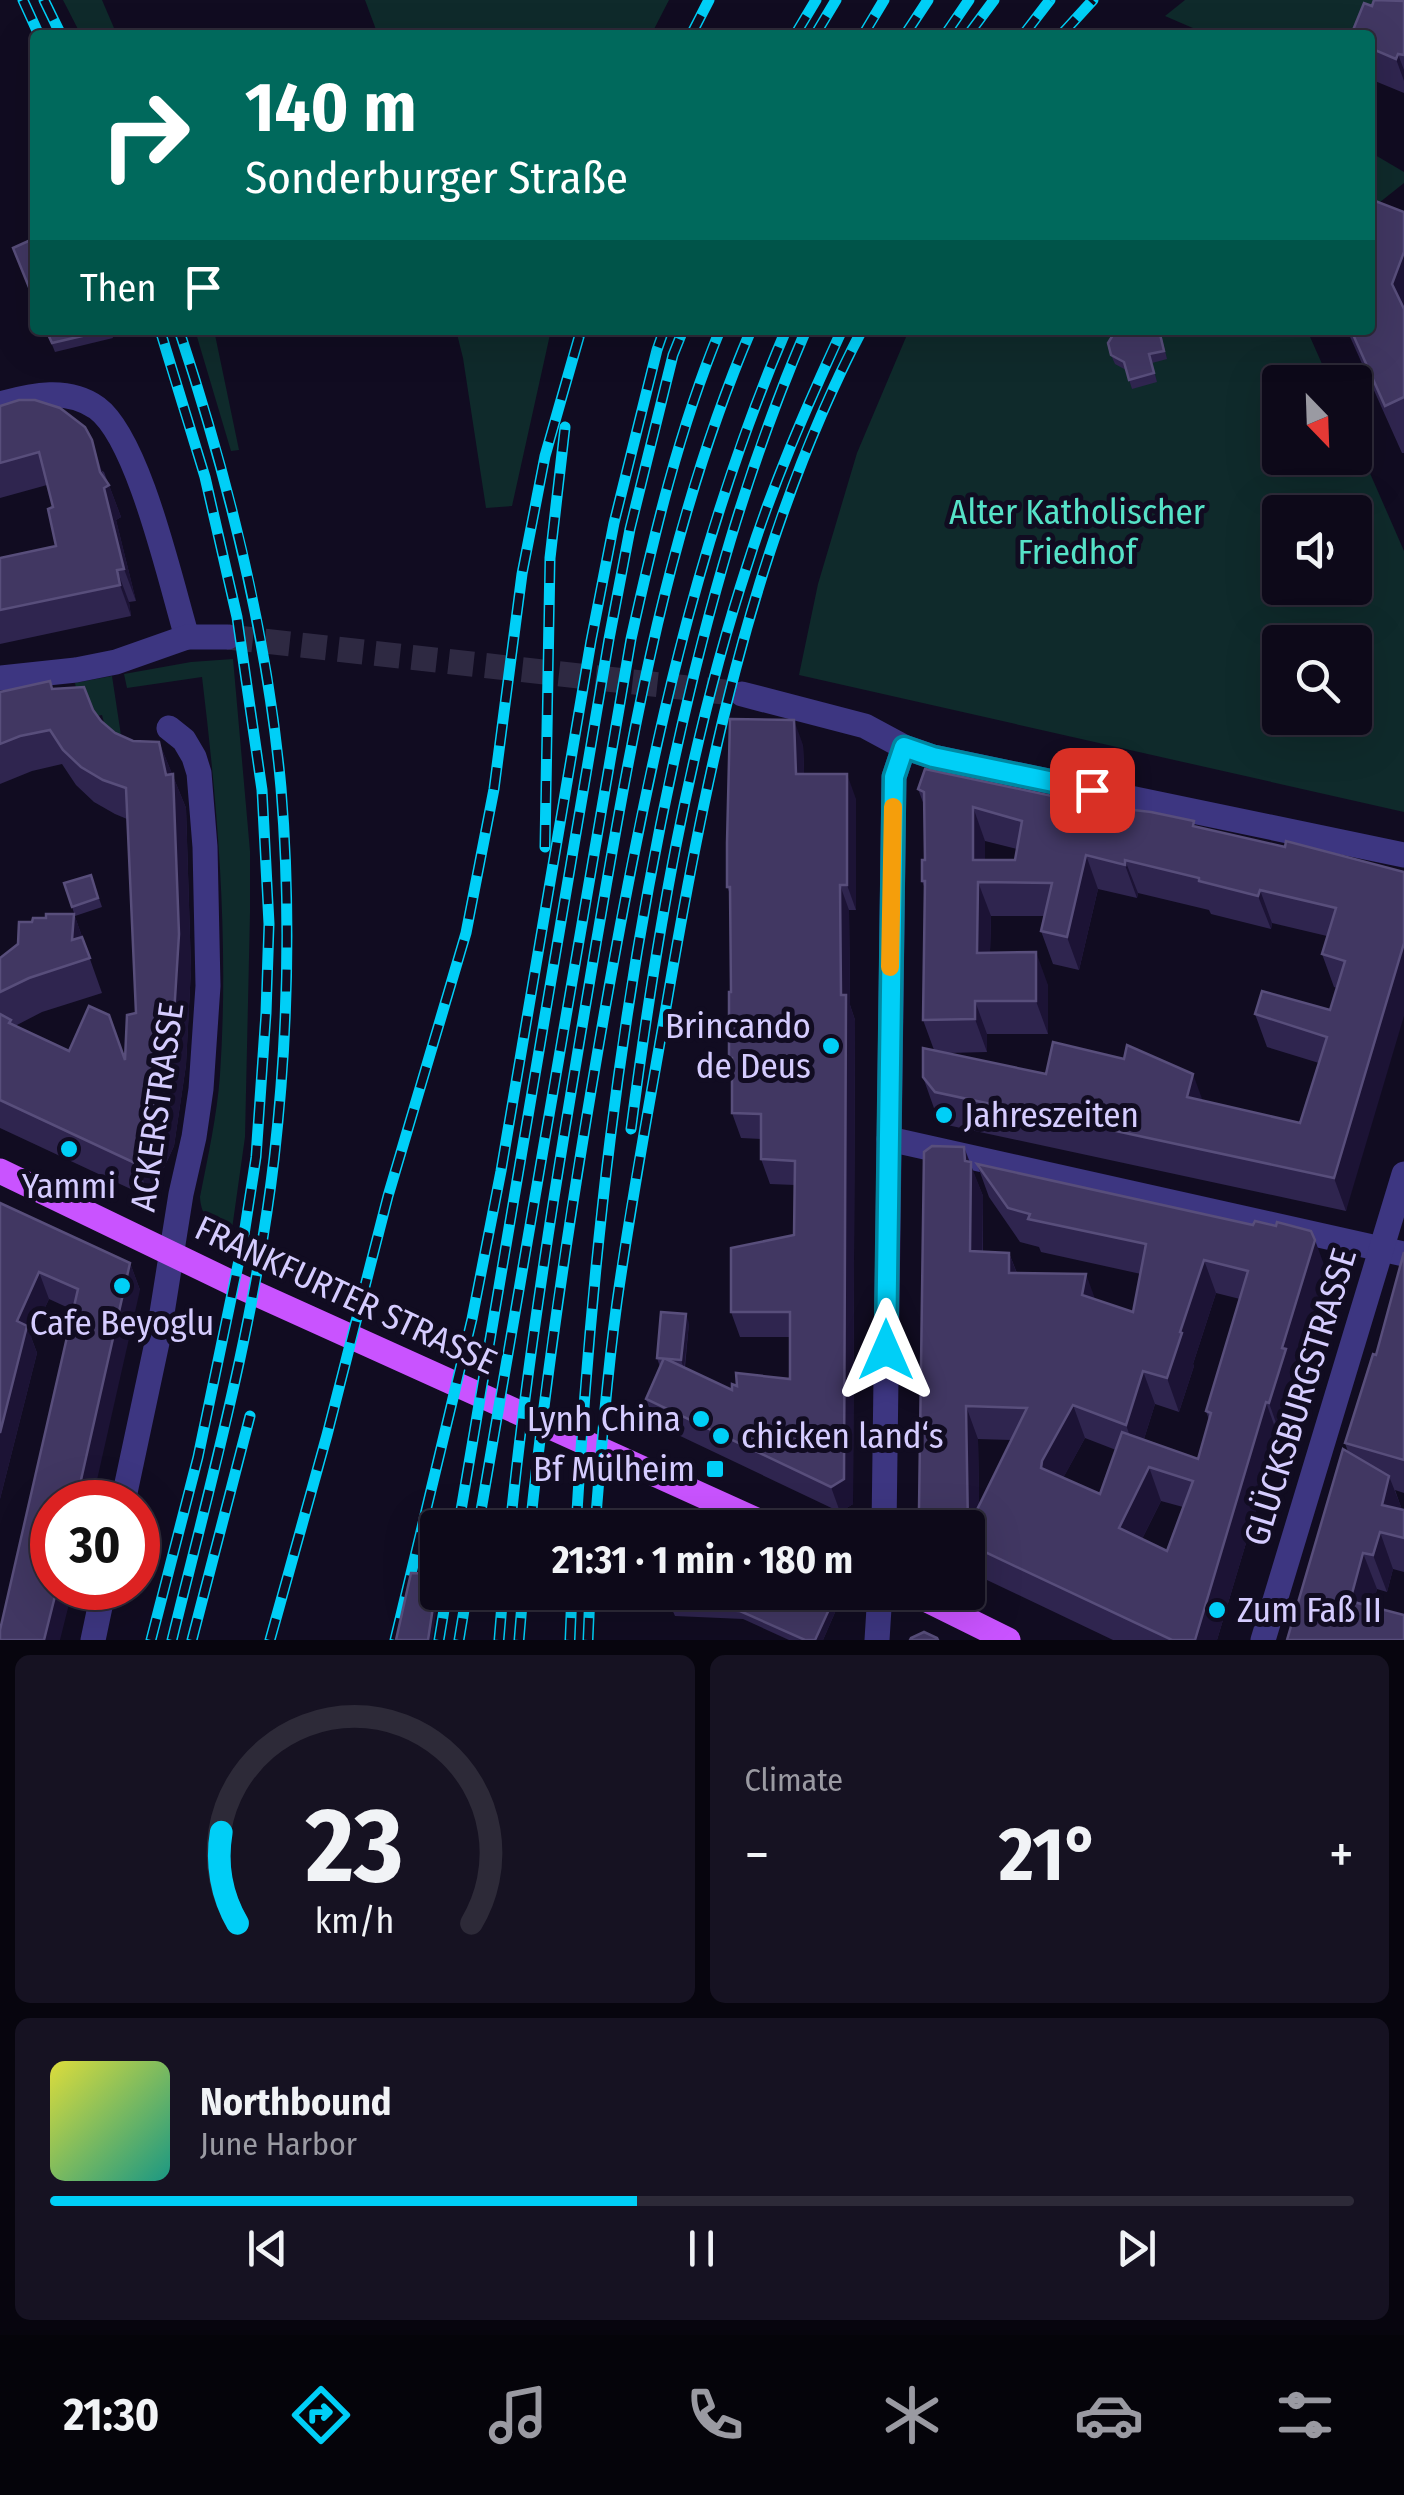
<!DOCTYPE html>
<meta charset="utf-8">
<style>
:root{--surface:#0d0919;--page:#161222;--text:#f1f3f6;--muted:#9a9aa2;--line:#2d2a38;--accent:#00cff7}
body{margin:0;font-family:"Fira Sans Condensed",sans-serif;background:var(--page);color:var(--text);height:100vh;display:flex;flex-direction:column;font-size:38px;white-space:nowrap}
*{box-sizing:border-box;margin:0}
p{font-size:32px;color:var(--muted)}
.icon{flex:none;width:55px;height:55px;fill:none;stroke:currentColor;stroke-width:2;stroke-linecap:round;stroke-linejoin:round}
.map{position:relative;height:1640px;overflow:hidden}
.panel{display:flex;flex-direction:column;gap:15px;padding:15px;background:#07050e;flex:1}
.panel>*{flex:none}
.banner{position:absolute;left:30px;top:30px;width:1345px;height:305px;border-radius:10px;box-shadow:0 10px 40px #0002,0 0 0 2px var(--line);background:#00695c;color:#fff;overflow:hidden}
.needle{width:65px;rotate:157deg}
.buttons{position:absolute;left:1262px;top:365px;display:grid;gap:20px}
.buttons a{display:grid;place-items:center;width:110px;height:110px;border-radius:10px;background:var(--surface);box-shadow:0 10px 40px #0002,0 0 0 2px var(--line);font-size:50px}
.speed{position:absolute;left:30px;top:1480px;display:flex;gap:20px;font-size:50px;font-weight:700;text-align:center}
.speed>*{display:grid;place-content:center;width:130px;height:130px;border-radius:50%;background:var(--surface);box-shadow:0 10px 40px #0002,0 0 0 2px var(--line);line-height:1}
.speed .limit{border:15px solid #d22;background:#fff;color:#111}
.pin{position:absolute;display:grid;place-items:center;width:85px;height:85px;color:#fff;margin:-42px;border-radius:20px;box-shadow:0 5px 15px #0006}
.me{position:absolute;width:110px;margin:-55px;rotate:0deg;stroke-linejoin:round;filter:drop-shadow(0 0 8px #0008)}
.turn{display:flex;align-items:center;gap:35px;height:210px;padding:0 50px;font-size:45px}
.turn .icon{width:130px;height:130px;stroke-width:2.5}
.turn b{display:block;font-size:70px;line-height:85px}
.then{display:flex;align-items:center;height:95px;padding:0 50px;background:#0003;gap:20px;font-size:38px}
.big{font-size:75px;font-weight:700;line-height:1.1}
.panel .tile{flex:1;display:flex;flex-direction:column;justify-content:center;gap:15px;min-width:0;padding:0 35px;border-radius:15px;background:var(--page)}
.panel .dial{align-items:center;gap:0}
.dial svg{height:260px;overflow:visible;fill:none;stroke:var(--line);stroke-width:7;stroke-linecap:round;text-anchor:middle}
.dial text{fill:var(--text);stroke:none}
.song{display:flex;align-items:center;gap:30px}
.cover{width:120px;height:120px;border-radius:15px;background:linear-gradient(135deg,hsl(60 70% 55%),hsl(170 70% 35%))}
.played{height:10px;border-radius:5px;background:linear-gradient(90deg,var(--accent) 45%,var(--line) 45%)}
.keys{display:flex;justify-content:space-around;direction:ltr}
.heat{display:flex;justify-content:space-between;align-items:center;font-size:55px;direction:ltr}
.panel .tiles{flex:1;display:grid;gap:15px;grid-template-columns:1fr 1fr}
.tile:last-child{grid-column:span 2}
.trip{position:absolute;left:420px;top:1510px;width:565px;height:100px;border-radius:10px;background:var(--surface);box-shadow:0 10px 40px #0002,0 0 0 2px var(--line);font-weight:700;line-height:100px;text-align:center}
.tabs{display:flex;height:160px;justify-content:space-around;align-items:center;background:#05040a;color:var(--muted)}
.tabs .icon{width:70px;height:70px}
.tabs .on{color:var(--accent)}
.tabs b{font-size:45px;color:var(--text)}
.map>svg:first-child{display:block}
.green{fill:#0f2a2b;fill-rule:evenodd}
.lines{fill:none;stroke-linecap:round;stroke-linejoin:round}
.minor-tunnel{stroke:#2e2942;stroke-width:25;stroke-dasharray:25 12;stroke-linecap:butt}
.minor{stroke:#3d3681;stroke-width:25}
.major{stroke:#c953ff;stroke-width:25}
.rail-casing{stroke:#00cff7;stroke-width:11}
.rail{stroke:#110c21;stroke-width:8;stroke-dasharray:22;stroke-linecap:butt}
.wall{fill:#2f254f;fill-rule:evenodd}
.shaded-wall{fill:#1c1335}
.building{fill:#413762;stroke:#584e7b;stroke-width:2.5;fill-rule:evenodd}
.route-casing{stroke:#0087a1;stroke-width:25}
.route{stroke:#00cff7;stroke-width:18}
.slow{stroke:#f59e0b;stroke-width:18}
.poi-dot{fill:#00cff7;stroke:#110c21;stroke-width:4}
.labels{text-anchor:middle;stroke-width:10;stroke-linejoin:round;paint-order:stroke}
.park-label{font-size:35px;fill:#55e2c7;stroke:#110c21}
.poi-label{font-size:35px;fill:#d5ccff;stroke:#110c21;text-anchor:end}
.street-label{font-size:35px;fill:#d5ccff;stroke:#110c21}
</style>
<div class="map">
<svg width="1404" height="1640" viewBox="0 0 1404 1640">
<rect width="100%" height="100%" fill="#110c21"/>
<g class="green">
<polygon points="63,0 102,0 117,35 81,35"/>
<polygon points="365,0 669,0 651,35 378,35"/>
<polygon points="1185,0 1394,0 1351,35 1209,35 1165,16"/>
<polygon points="1370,152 1404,172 1404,183 1370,210"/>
<polygon points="195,330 214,330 239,450 231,451"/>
<polygon points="456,330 551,330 512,506 486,508 463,358"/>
<path d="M909,330H1307L1330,382H1280V458H1355V439L1404,551V812L799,675L818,584L857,453ZM1280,512H1355V588H1280ZM1280,642H1355V718H1280Z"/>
<path d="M233,659L250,851V913L245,1137L231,1236C213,1227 201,1218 200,1197C208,1156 217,1116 220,1075C229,941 218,809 202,677L127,688L124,674L191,662Z"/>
<polygon points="112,676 122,742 106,730 102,715 82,719 75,683"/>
</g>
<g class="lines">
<polyline class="minor-tunnel" points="228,637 742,694"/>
<g class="minor">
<path d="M0,404C32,395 68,387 97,408C139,439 171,584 187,637"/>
<polyline points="0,678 76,670 116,662 187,637 228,637"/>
<polyline points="742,694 865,726 904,747 933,757 1404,855"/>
<polyline points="889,1139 1404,1254"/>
<polyline points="123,1502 158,1338 181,1194 194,1137 201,1089 208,986 205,847 199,773 194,757 184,740 169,728"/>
<polyline points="884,1528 894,777 904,747"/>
<polyline points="93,1640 104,1588"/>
<polyline points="877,1640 880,1592"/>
<polyline points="1263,1640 1404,1174"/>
</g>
<g class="major">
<polyline points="0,1171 230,1282 774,1528"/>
<polyline points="911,1592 1008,1640"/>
</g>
<g class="rail-casing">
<g id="rail">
<polyline points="23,0 39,35"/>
<polyline points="44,0 61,35"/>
<polyline points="691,35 709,0"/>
<polyline points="795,35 816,0"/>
<polyline points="815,35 836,0"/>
<polyline points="863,35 884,0"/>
<polyline points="905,35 928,0"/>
<polyline points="945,35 969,0"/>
<polyline points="968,35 994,0"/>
<polyline points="1023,35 1050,0"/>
<polyline points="1061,35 1093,0"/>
<polyline points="545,847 550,558 565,427"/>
<path d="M631,1129C656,938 688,747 748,563C773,483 807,406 842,330"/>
<polyline points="458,1528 609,639 630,529 673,355 683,330"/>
<path d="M478,1528L631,639C654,535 679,429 720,330"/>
<path d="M510,1528C530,1332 563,1138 596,944C632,736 667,526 751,330"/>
<path d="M530,1528C549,1346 577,1167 609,987C649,764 696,539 786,330"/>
<path d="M576,1528C591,1268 619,1010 675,756C707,611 747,467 806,330"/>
<path d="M595,1528C601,1452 607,1376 617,1302C630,1209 647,1117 663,1025C703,790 750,543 862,330"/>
<polyline points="151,1640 198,1457 243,1241 256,1157 266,1013 269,924 262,790 237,617 205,477 160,330"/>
<path d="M172,1640C211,1481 255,1322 274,1159C288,1036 291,911 281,788C267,632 228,478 179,330"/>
<polyline points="192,1640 250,1416"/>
<polyline points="270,1640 327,1435 388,1196 466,933 494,789 522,574 545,456 581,330"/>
<polyline points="395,1640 472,1319 501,1171 591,641 614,523 657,350 664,330"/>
<polyline points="439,1640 447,1592"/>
<polyline points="459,1640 467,1592"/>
<polyline points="499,1640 503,1592"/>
<polyline points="519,1640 523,1592"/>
<polyline points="570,1640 572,1592"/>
<polyline points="588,1640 590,1592"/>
</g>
</g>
<use href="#rail" class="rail"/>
</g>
<g class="wall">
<polygon points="1404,1 1404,93 1370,79 1372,6"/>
<polygon points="1404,212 1404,453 1402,453 1347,330 1370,330"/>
<polygon points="46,330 110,330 113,338 55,352"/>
<polygon points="1160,330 1167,359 1152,363 1157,382 1132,389 1126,370 1115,364 1111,355"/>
<polygon points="0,406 104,472 121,517 116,520 136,601 129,602 131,616 0,644 0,558 56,546 53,507 47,485 0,498"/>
<polygon points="53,689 93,711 101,721 115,733 133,741 159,742 186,808 191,969 186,1065 174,1146 150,1198 0,1128 0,958 18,944 32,922 46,918 74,914 102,993 42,1012 15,1026 69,1051 125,1059 136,1013 127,819 115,814 94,802 76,785 62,764 32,771 0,784 0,692"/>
<polygon points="803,745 804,774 856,799 856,910 849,910 850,1005 855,1020 853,1504 840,1512 655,1424 646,1399 660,1367 657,1358 689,1323 685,1367 732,1390 737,1386 790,1379 790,1337 740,1337 731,1312 794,1235 795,1185 770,1184 761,1159 761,1139 741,1138 732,1113 732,1068 729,1058 731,992 730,894 727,887"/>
<path d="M918,789L1071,800L1073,803L1196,827L1404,872L1346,1211L947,1125L935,1111L923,1077L934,1050L923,1020L925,889L922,881L925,860L924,805ZM985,841L1017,849L1015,860H985ZM1098,889L1137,898L1138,893L1209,910L1211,914L1271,929L1272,923L1327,936L1322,954L1334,987L1337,988L1330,1010L1255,1014L1267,1047L1319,1063L1300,1123L1203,1101L1046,1074L947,1053L987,1052V1034H1048V985L990,953L991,916H1044L1041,931L1053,964L1079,970Z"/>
<polygon points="91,875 102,907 75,916 64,883"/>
<path d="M969,1162L983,1196V1252L1009,1253L1017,1273L1133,1312L1141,1274L1041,1252L1039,1247L1020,1242L989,1197L977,1164L1327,1273L1296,1376L1298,1382L1281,1437L1278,1436L1217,1640H1113L968,1571V1528H926L919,1510ZM1216,1293L1240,1299L1206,1411L1209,1420L1198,1459L1144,1439L1155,1404L1179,1412L1194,1366L1193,1364ZM1085,1438L1116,1450L1100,1494L1063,1478ZM978,1439L1011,1440L979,1505ZM1161,1501L1183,1507L1167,1551L1142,1539Z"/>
<polygon points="0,1203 130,1263 140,1290 73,1310 49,1299 31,1337 37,1353 0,1499"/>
<polygon points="1404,1252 1404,1493 1395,1490 1402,1510 1404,1510 1404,1572 1393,1569 1387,1592 1377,1589 1372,1607 1287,1640 1348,1452 1345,1443 1376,1355"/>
<polygon points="837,1592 840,1601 823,1640 789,1640 743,1619 675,1616 671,1607"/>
</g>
<g class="shaded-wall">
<polygon points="1398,54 1404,70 1404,81 1396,59"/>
<polygon points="1404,252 1404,316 1392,284"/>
<polygon points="92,440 107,487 109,485 121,517 116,520 136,601 124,569"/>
<polygon points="117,570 129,602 131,616 120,585"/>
<polygon points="794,720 803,745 805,799 796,774"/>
<polygon points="159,742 186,808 191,969 186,1065 174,1146 150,1198 137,1164 166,775"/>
<polygon points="847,774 856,799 856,910 847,885"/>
<polygon points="973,807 985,841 985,882 973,860"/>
<polygon points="1086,855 1098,889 1079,970 1067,937"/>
<polygon points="1125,860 1138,893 1137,898 1125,865"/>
<polygon points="978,882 991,916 989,986 977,953"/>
<polygon points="840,885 849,910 850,1005 855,1020 853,1504 840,1512 831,1487 841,995"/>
<polygon points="1260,890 1272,923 1271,929 1258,896"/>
<polygon points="74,914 86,948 72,940"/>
<polygon points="1404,943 1404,1016 1346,1211 1334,1178"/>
<polygon points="1036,952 1048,985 1048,1034 1036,1001"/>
<polygon points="975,1001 987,1034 987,1052 975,1019"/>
<polygon points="1193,1074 1205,1107 1187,1097"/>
<polygon points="964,1147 983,1196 982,1285 970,1251"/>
<polygon points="1315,1240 1327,1273 1296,1376 1298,1382 1281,1437 1269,1403 1282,1348"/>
<polygon points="1009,1253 1022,1287 1009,1273"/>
<polygon points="1204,1260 1216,1293 1193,1364 1194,1366 1179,1412 1167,1378 1180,1332"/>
<polygon points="130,1263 140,1290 92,1502 76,1502"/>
<polygon points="39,1272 49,1299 31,1337 37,1353 0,1499 0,1433 17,1321"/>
<polygon points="1086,1274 1098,1307 1082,1295"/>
<polygon points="686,1314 689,1323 684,1369 681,1360"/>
<polygon points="1143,1371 1155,1404 1138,1458 1126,1425"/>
<polygon points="1266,1402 1278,1436 1217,1640 1195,1640"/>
<polygon points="1073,1405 1085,1438 1054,1495 1041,1468 1042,1461"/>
<polygon points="966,1406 978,1439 980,1550 968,1528"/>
<polygon points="1149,1467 1161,1501 1131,1561 1119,1528"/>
<polygon points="1389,1476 1403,1512 1382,1505"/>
<polygon points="1380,1532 1393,1569 1387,1592 1373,1555"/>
<polygon points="1363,1553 1377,1589 1363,1638 1350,1601"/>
<polygon points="438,1574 438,1592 439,1592 432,1640 428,1640"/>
<polygon points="57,1588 73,1588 60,1640 44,1640"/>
<polygon points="837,1592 840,1601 823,1640 815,1640"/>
</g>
<g class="building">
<polygon points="1374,0 1404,1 1404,55 1398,54 1396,59 1370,48 1370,35 1351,35 1364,3 1372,6"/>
<polygon points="1370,199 1404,212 1404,252 1392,284 1404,309 1404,397 1385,406 1351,330 1370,330"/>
<polygon points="35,238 35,302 13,248"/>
<polygon points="46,330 108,330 52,343"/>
<polygon points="1116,330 1159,330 1164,351 1149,354 1154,373 1129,380 1124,362 1111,355 1108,343"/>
<polygon points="19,400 35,400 60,408 85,427 92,440 100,472 109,485 104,488 124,569 117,570 120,585 0,610 0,558 56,546 48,509 53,507 39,452 0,463 0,406"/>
<polygon points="50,681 52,689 84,687 93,710 101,721 115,733 133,741 159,742 166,775 173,774 179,934 173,1031 161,1112 137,1164 0,1100 0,1014 11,1020 9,1023 69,1051 89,1006 109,1015 125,1060 127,1015 136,1013 126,788 103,780 81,767 63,750 50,730 20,736 0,744 0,692"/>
<polygon points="730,719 794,720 796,774 847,774 847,885 840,885 841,995 846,995 844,1479 831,1487 646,1399 664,1358 732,1390 732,1384 737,1386 736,1373 790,1379 790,1312 731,1312 731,1248 794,1235 795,1161 761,1159 761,1114 732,1113 732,1058 729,1058 729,992 731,992 730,887 727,887 727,843"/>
<path d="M925,769L1071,800V803L1151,812L1194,821L1193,826L1285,847L1286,841L1404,872V943L1334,1178L935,1092L923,1077V1048L1046,1074L1053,1042L1124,1059L1127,1045L1193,1074L1187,1097L1300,1123L1327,1037L1255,1014L1262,991L1330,1010L1345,961L1322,954L1336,908L1260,890L1258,896L1199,881V878L1125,860V865L1086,855L1067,937L1041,931L1052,883L978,882L977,953L1036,952V1001H975V1019L923,1020L925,881H922V860H925L924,792L918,789ZM973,807L1022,821L1015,860H973Z"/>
<polygon points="91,875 98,898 72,907 64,883"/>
<polygon points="46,914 74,914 72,940 82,937 90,958 29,978 0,992 0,958 18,944 19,922 32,922 33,918 46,918"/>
<path d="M932,1146L964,1147L965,1161L971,1162L970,1251L1009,1253V1273L1086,1274L1082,1295L1133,1312L1146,1244L1028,1219L1030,1214L1008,1208L977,1164L1253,1225L1255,1221L1276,1226L1277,1222L1311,1231L1315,1240L1282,1348L1286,1349L1269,1403L1266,1402L1195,1640H1172L968,1544V1528H933L926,1524L919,1510L924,1152ZM1204,1260L1248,1271L1206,1411L1211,1413L1198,1459L1122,1432L1100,1494L1041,1468L1042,1461L1073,1405L1126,1425L1143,1371L1167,1378L1182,1333L1180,1332ZM966,1406L1027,1408L968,1528ZM1149,1467L1193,1481L1167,1551L1119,1528Z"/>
<polygon points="0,1203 130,1263 76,1502 52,1502 52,1588 57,1588 44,1640 0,1640 0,1630 78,1289 39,1272 17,1321 27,1326 0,1433"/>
<polygon points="1404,1252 1404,1460 1345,1443 1373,1354 1376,1355"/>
<polygon points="661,1312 686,1314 681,1360 657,1358"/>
<polygon points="1343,1449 1389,1476 1382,1505 1404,1510 1404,1538 1380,1532 1373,1555 1363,1553 1350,1601 1404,1615 1404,1640 1287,1640"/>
<polygon points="411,1573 438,1574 428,1640 396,1640"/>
<polygon points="672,1592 837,1592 815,1640 805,1640 740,1611 671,1607"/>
<polygon points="924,1632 937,1638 938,1640 910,1640 911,1638"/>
</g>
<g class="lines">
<g class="route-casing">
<polyline id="route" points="886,1350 894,777 904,747 933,757 1092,790"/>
</g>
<use href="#route" class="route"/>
<polyline class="slow" points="890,967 893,807"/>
</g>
<g class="poi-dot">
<circle cx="831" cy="1046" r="10"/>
<circle cx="944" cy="1115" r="10"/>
<circle cx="69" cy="1149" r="10"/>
<circle cx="122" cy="1286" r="10"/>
<circle cx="701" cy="1419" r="10"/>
<circle cx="721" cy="1436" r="10"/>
<rect x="705" y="1459" width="20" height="20" rx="5"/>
<circle cx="1217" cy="1610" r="10"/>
</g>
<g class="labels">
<g class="park-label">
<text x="1077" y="524">Alter Katholischer<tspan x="1077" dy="40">Friedhof</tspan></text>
</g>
<g class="poi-label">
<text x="811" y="1038">Brincando<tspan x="811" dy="40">de Deus</tspan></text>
<text x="964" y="1127" text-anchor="start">Jahreszeiten</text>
<text x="69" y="1198" text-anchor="middle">Yammi</text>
<text x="122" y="1335" text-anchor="middle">Cafe Beyoglu</text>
<text x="681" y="1431">Lynh China</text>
<text x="741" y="1448" text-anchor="start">chicken land‘s</text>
<text x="695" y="1481">Bf Mülheim</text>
<text x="1237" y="1622" text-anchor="start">Zum Faß II</text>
</g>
<g class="street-label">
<text transform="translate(157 1107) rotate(-82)" y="12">ACKERSTRASSE</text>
<text transform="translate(346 1295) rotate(25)" y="12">FRANKFURTER STRASSE</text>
<text transform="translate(1300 1397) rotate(-73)" y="12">GLÜCKSBURGSTRASSE</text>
</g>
</g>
</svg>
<div class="buttons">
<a><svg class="needle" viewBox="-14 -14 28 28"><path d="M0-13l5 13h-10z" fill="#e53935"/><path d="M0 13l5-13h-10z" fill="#9a9aa2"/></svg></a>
<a><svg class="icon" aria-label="sound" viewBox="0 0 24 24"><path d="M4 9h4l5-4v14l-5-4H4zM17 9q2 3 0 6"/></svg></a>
<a><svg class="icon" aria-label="search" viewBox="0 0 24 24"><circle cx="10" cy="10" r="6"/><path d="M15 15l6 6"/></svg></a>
</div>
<div class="speed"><div class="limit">30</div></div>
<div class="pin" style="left:1092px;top:790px;background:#d93025"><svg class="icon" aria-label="arrive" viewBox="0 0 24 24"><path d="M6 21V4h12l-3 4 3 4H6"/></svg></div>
<svg class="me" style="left:886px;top:1350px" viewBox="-20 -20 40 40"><path d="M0-17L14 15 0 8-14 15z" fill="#00cff7" stroke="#fff" stroke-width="4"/></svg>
<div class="trip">21:31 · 1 min · 180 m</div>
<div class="banner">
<div class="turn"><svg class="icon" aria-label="right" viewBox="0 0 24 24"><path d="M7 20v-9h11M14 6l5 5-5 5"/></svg><div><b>140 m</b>Sonderburger Straße</div></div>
<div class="then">Then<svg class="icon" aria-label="arrive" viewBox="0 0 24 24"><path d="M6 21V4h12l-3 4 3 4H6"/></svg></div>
</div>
</div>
<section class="panel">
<div class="tiles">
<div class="tile dial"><svg viewBox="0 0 100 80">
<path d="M14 69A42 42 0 1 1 86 69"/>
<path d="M14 69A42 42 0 0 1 9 41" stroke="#00cff7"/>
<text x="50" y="56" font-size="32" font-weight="700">23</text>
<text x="50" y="72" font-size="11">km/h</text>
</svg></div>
<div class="tile"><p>Climate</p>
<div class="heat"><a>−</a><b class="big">21°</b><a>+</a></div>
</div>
<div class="tile">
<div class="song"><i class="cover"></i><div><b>Northbound</b><p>June Harbor</p></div></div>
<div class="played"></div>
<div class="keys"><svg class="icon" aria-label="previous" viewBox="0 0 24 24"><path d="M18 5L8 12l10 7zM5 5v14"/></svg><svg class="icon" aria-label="pause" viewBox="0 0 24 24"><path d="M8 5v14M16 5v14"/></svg><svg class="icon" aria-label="next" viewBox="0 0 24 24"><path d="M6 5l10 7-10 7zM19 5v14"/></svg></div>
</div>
</div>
</section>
<nav class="tabs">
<b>21:30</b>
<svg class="icon on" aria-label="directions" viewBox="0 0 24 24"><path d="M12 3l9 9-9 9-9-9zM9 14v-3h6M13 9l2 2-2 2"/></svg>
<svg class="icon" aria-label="music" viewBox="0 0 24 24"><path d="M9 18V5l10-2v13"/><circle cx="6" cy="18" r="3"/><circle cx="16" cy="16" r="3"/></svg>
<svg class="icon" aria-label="phone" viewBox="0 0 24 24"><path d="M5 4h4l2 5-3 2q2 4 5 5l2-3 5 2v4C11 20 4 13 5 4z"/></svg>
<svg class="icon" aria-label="climate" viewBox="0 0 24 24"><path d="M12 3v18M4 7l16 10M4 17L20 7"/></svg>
<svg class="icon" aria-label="car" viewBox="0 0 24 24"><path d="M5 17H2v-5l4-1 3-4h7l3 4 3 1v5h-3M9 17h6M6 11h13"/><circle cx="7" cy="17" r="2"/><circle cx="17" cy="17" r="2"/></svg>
<svg class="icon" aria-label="filters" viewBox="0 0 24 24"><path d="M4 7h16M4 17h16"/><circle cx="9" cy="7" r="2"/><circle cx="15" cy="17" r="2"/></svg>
</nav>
